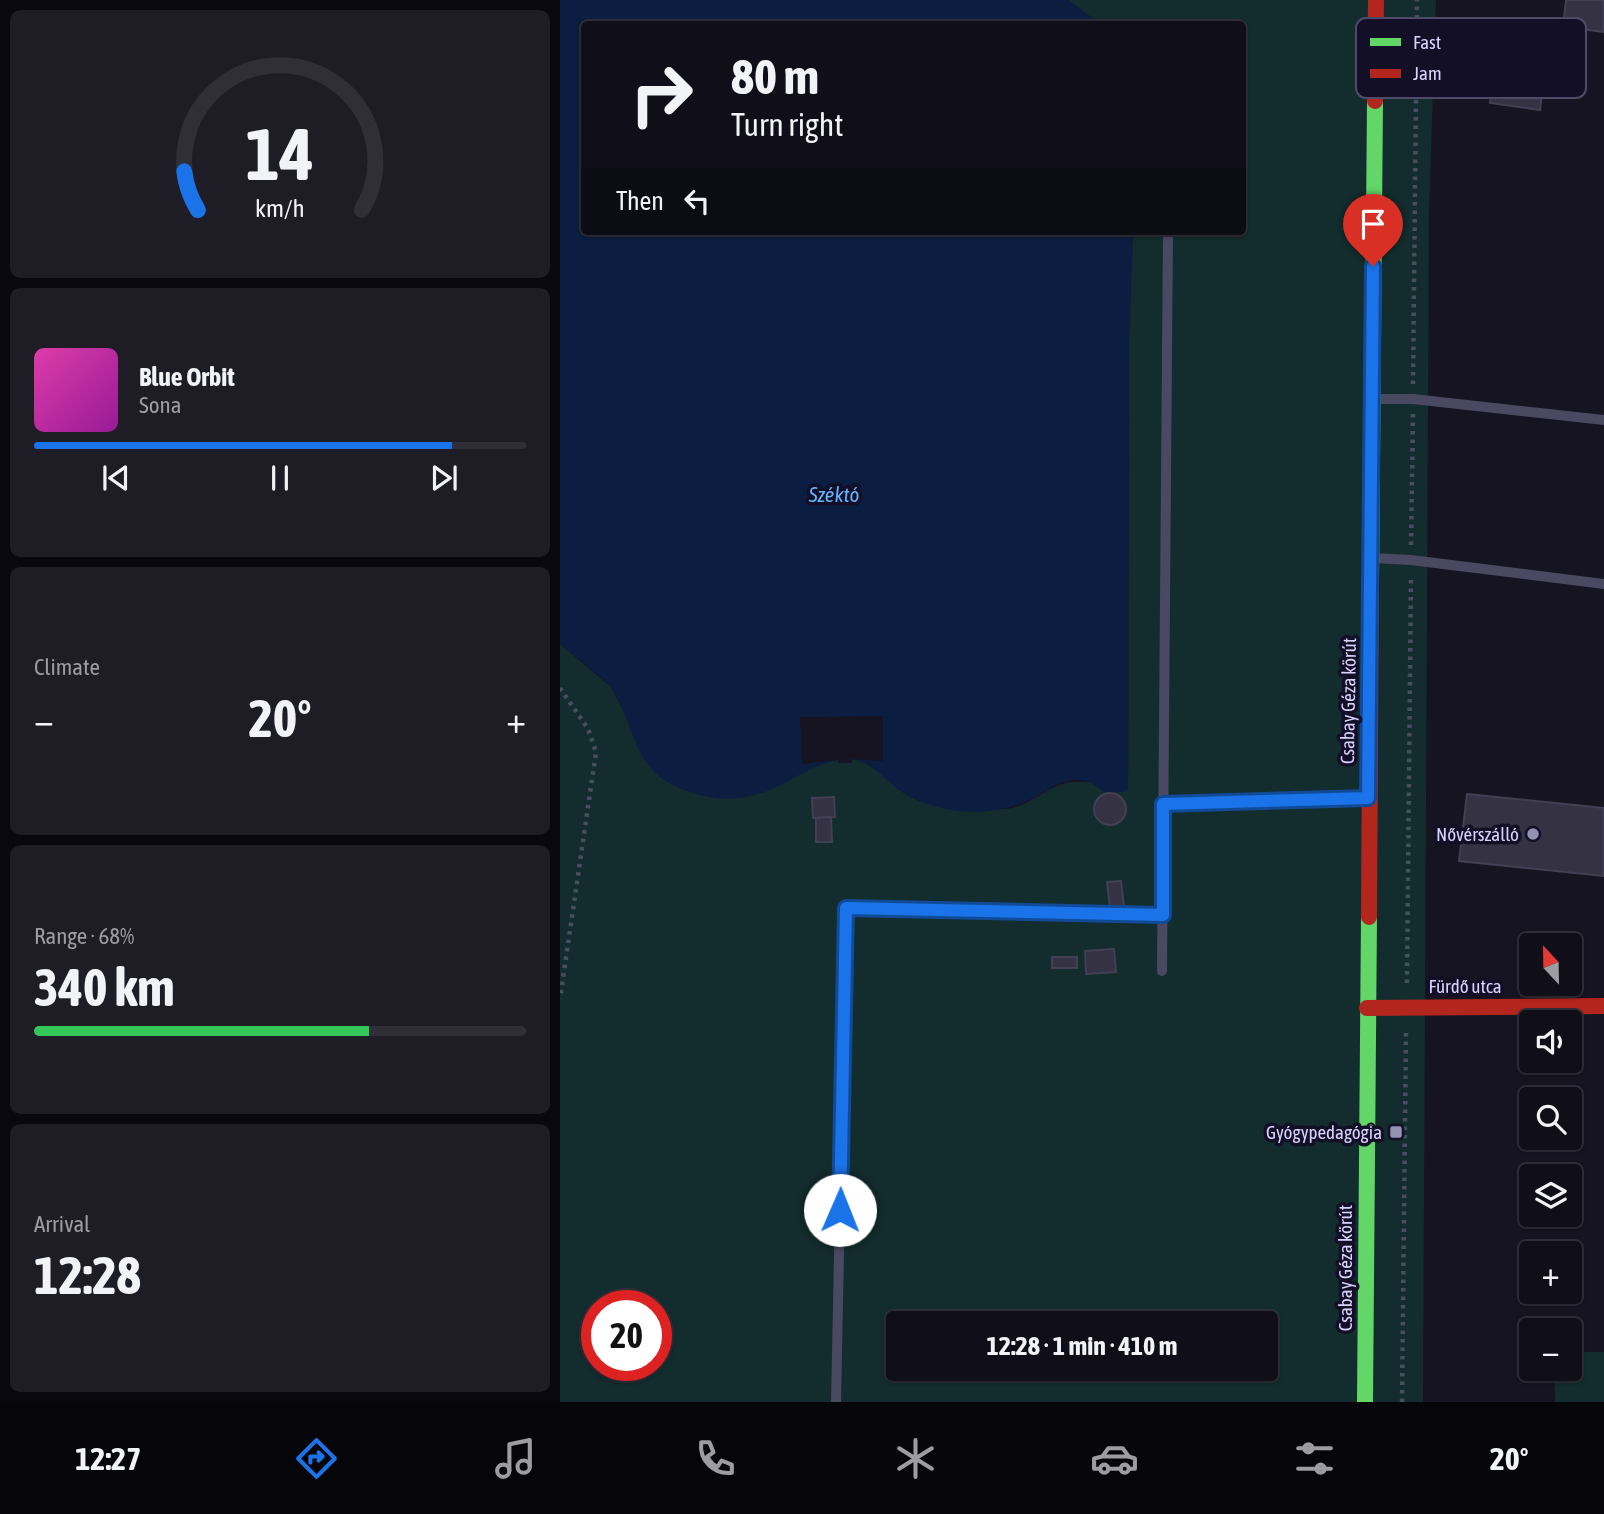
<!DOCTYPE html>
<meta charset="utf-8">
<style>
:root{--surface:#100f19;--page:#1e1d26;--text:#f1f3f6;--muted:#9c9ca2;--line:#302f38;--accent:#1a73e8}
body{margin:0;font-family:"Asap Condensed",sans-serif;background:var(--page);color:var(--text);height:100vh;display:flex;flex-direction:column;font-size:26px;white-space:nowrap}
*{box-sizing:border-box;margin:0}
p{font-size:23px;color:var(--muted)}
.icon{flex:none;width:38px;height:38px;fill:none;stroke:currentColor;stroke-width:2;stroke-linecap:round;stroke-linejoin:round}
.map{position:relative;flex:1;overflow:hidden}
.details{display:flex;flex-direction:column;gap:10px;padding:10px;background:#09080e;width:560px}
.details>*{flex:none}
.banner{position:absolute;left:21px;top:21px;width:665px;height:214px;border-radius:7px;box-shadow:0 2px 5px #0004,0 0 0 2px var(--line);background:#100f19;color:var(--text);overflow:hidden}
.needle{width:46px;rotate:338deg}
.tools{position:absolute;left:959px;top:933px;display:grid;gap:14px}
.tools a{display:grid;place-items:center;width:63px;height:63px;border-radius:7px;background:var(--surface);box-shadow:0 2px 5px #0004,0 0 0 2px var(--line);font-size:35px}
.speed{position:absolute;left:21px;top:1290px;display:flex;gap:14px;font-size:35px;font-weight:700;text-align:center}
.speed>*{display:grid;place-content:center;width:91px;height:91px;border-radius:50%;background:var(--surface);box-shadow:0 2px 5px #0004,0 0 0 2px var(--line);line-height:1}
.speed .limit{border:10px solid #d22;background:#fff;color:#111}
.pin{position:absolute;display:grid;place-items:center;width:60px;height:60px;color:#fff;margin:-72px -30px;border-radius:50% 50% 50% 0;rotate:-45deg;box-shadow:0 0 7px #0007}
.pin .icon{rotate:45deg}
.me{position:absolute;width:77px;margin:-38px;rotate:1deg;stroke-linejoin:round;filter:drop-shadow(0 0 5px #0008)}
.turn{display:flex;align-items:center;gap:24px;height:147px;padding:0 35px;font-size:32px}
.turn .icon{width:91px;height:91px;stroke-width:2.5}
.turn b{display:block;font-size:49px;line-height:60px}
.then{display:flex;align-items:center;height:66px;padding:0 35px;background:#0003;gap:14px;font-size:26px}
.big{font-size:52px;font-weight:700;line-height:1.1}
.details .tile{flex:1;display:flex;flex-direction:column;justify-content:center;gap:10px;min-width:0;padding:0 24px;border-radius:10px;background:var(--page)}
.details .dial{align-items:center;gap:0}
.dial svg{height:182px;overflow:visible;fill:none;stroke:var(--line);stroke-width:7;stroke-linecap:round;text-anchor:middle}
.dial text{fill:var(--text);stroke:none}
.song{display:flex;align-items:center;gap:21px}
.cover{width:84px;height:84px;border-radius:10px;background:linear-gradient(135deg,hsl(320 70% 55%),hsl(300 70% 35%))}
.played{height:7px;border-radius:4px;background:linear-gradient(90deg,var(--accent) 85%,var(--line) 85%)}
.keys{display:flex;justify-content:space-around;direction:ltr}
.heat{display:flex;justify-content:space-between;align-items:center;font-size:38px;direction:ltr}
.charge{height:10px;border-radius:5px;background:linear-gradient(90deg,#34c759 68%,var(--line) 0)}
.trip{position:absolute;left:326px;top:1311px;width:392px;height:70px;border-radius:7px;background:var(--surface);box-shadow:0 2px 5px #0004,0 0 0 2px var(--line);font-weight:700;line-height:70px;text-align:center}
.menu{display:flex;height:112px;justify-content:space-around;align-items:center;background:#06060a;color:var(--muted)}
.menu .icon{width:49px;height:49px}
.menu .current{color:var(--accent)}
.menu b{font-size:32px;color:var(--text)}
main{display:flex;flex:1;min-height:0}
.map>svg:first-child{display:block}
.green{fill:#132c2d;fill-rule:evenodd}
.water{fill:#0b1e41}
.pier{fill:#161421}
.building{fill:#343243;stroke:#433f54;stroke-width:2}
.lines{fill:none;stroke-linecap:round;stroke-linejoin:round}
.path{stroke:#44505f;stroke-width:4.5;stroke-dasharray:3.5 5;stroke-linecap:butt}
.lane{stroke:#4a4962;stroke-width:10}
.fast{stroke:#63d668;stroke-width:16}
.jam{stroke:#b3261e;stroke-width:16}
.route-casing{stroke:#114b97;stroke-width:18}
.route{stroke:#1a73e8;stroke-width:12}
.poi-dot{fill:#9591b1;stroke:#130f26;stroke-width:2.5}
.labels{text-anchor:middle;stroke-width:7;stroke-linejoin:round;paint-order:stroke}
.street-label{font-size:19px;fill:#d9d4ff;stroke:#130f26}
.poi-label{font-size:19px;fill:#d9d4ff;stroke:#130f26;text-anchor:end}
.water-label{font-size:21px;font-style:italic;fill:#62b6ff;stroke:#130f26}
.key{fill:#130f26;stroke:#4e4a67;stroke-width:2}
.key-label{font-size:19px;fill:#d9d4ff}
</style>
<main>
<section class="details">
<div class="tile dial"><svg viewBox="0 0 100 80">
<path d="M14 69A42 42 0 1 1 86 69"/>
<path d="M14 69A42 42 0 0 1 8 52" stroke="#1a73e8"/>
<text x="50" y="56" font-size="32" font-weight="700">14</text>
<text x="50" y="72" font-size="11">km/h</text>
</svg></div>
<div class="tile">
<div class="song"><i class="cover"></i><div><b>Blue Orbit</b><p>Sona</p></div></div>
<div class="played"></div>
<div class="keys"><svg class="icon" aria-label="previous" viewBox="0 0 24 24"><path d="M18 5L8 12l10 7zM5 5v14"/></svg><svg class="icon" aria-label="pause" viewBox="0 0 24 24"><path d="M8 5v14M16 5v14"/></svg><svg class="icon" aria-label="next" viewBox="0 0 24 24"><path d="M6 5l10 7-10 7zM19 5v14"/></svg></div>
</div>
<div class="tile"><p>Climate</p>
<div class="heat"><a>−</a><b class="big">20°</b><a>+</a></div>
</div>
<div class="tile"><p>Range · 68%</p><b class="big">340 km</b><div class="charge"></div></div>
<div class="tile"><p>Arrival</p><b class="big">12:28</b></div>
</section>
<div class="map">
<svg width="1044" height="1402" viewBox="0 0 1044 1402">
<rect width="100%" height="100%" fill="#161421"/>
<g class="green">
<path d="M508,0H876L869,212L863,1402H0V644L51,687L68,719L202,793C228,780 259,758 290,759C319,761 331,790 357,800C366,804 437,810 447,809C485,802 490,774 537,784L542,790L568,791L569,336L573,231H682V24H540ZM37,1306H96V1365H37ZM338,1323H705V1368H338Z"/>
<polygon points="1010,1352 1044,1352 1044,1402 995,1402 994,1369 1010,1368"/>
</g>
<path class="water" d="M0,0H508L540,24H24V231H573L569,336L568,791C561,792 548,794 542,790C532,784 525,779 513,780C496,782 484,793 469,800C443,812 415,815 386,809C370,805 356,801 342,792C320,777 309,755 279,760C250,764 228,785 201,793C167,804 134,798 104,780C73,760 72,718 52,689C45,678 12,655 0,644Z"/>
<polygon class="pier" points="323,716 323,761 292,759 292,763 279,763 278,760 242,764 240,717"/>
<g class="building">
<polygon points="1006,0 1044,0 1044,32 1003,27"/>
<polygon points="940,31 989,37 980,110 930,103"/>
<circle cx="550" cy="809" r="16"/>
<polygon points="907,794 1044,808 1044,876 899,861"/>
<polygon points="274,797 275,817 253,818 252,798"/>
<polygon points="271,817 272,842 256,842 256,818"/>
<polygon points="561,881 564,907 550,908 547,882"/>
<polygon points="554,949 556,972 526,974 525,951"/>
<rect x="492" y="957" width="25" height="11"/>
</g>
<g class="lines">
<g class="path">
<polyline points="853,384 857,0"/>
<polyline points="851,545 853,414"/>
<polyline points="0,688 28,729 36,752 0,999"/>
<polyline points="847,983 851,575"/>
<polyline points="842,1402 846,1033"/>
</g>
<g class="lane">
<polyline points="815,399 853,399 1044,420"/>
<polyline points="813,558 851,560 1044,584"/>
<polyline points="603,804 808,798"/>
<polyline points="602,971 608,231"/>
<polyline points="276,1402 286,908 603,915"/>
</g>
<g class="fast">
<polyline points="811,582 815,101"/>
<polyline points="805,1402 809,917"/>
</g>
<g class="jam">
<polyline points="815,101 816,0"/>
<polyline points="809,917 811,582"/>
<polyline points="807,1008 1044,1006"/>
</g>
</g>
<g class="lines">
<g class="route-casing">
<polyline id="route" points="280,1210 286,908 603,915 603,804 808,798 813,266"/>
</g>
<use href="#route" class="route"/>
</g>
<g class="poi-dot">
<circle cx="973" cy="834" r="7"/>
<rect x="829" y="1125" width="14" height="14" rx="3.5"/>
</g>
<g class="labels">
<g class="street-label">
<text transform="translate(788 701) rotate(-89)" y="7">Csabay Géza körút</text>
<text x="905" y="993">Fürdő utca</text>
<text transform="translate(785 1268) rotate(-90)" y="7">Csabay Géza körút</text>
</g>
<g class="poi-label">
<text x="959" y="841">Nővérszálló</text>
<text x="822" y="1139">Gyógypedagógia</text>
</g>
<g class="water-label">
<text x="274" y="502">Széktó</text>
</g>
</g>
<rect x="796" y="18" width="230" height="80" rx="10" class="key"/>
<rect x="810" y="38" width="31" height="8" fill="#63d668"/>
<rect x="810" y="69" width="31" height="9" fill="#b3261e"/>
<g class="key-label">
<text x="853" y="49">Fast</text>
<text x="853" y="80">Jam</text>
</g>
</svg>
<div class="tools">
<a><svg class="needle" viewBox="-14 -14 28 28"><path d="M0-13l5 13h-10z" fill="#e53935"/><path d="M0 13l5-13h-10z" fill="#9c9ca2"/></svg></a>
<a><svg class="icon" aria-label="sound" viewBox="0 0 24 24"><path d="M4 9h4l5-4v14l-5-4H4zM17 9q2 3 0 6"/></svg></a>
<a><svg class="icon" aria-label="search" viewBox="0 0 24 24"><circle cx="10" cy="10" r="6"/><path d="M15 15l6 6"/></svg></a>
<a><svg class="icon" aria-label="layers" viewBox="0 0 24 24"><path d="M12 4l9 5-9 5-9-5zM3 14l9 5 9-5"/></svg></a>
<a>+</a>
<a>−</a>
</div>
<div class="speed"><div class="limit">20</div></div>
<div class="pin" style="left:813px;top:266px;background:#d93025"><svg class="icon" aria-label="arrive" viewBox="0 0 24 24"><path d="M6 21V4h12l-3 4 3 4H6"/></svg></div>
<svg class="me" style="left:280px;top:1210px" viewBox="-20 -20 40 40"><circle r="19" fill="#fff"/><path d="M0-13L10 11 0 6-10 11z" fill="#1a73e8"/></svg>
<div class="trip">12:28 · 1 min · 410 m</div>
<div class="banner">
<div class="turn"><svg class="icon" aria-label="right" viewBox="0 0 24 24"><path d="M7 20v-9h11M14 6l5 5-5 5"/></svg><div><b>80 m</b>Turn right</div></div>
<div class="then">Then<svg class="icon" aria-label="left" viewBox="0 0 24 24"><path d="M17 20v-9H6M10 6l-5 5 5 5"/></svg></div>
</div>
</div>
</main>
<nav class="menu">
<b>12:27</b>
<svg class="icon current" aria-label="directions" viewBox="0 0 24 24"><path d="M12 3l9 9-9 9-9-9zM9 14v-3h6M13 9l2 2-2 2"/></svg>
<svg class="icon" aria-label="music" viewBox="0 0 24 24"><path d="M9 18V5l10-2v13"/><circle cx="6" cy="18" r="3"/><circle cx="16" cy="16" r="3"/></svg>
<svg class="icon" aria-label="phone" viewBox="0 0 24 24"><path d="M5 4h4l2 5-3 2q2 4 5 5l2-3 5 2v4C11 20 4 13 5 4z"/></svg>
<svg class="icon" aria-label="climate" viewBox="0 0 24 24"><path d="M12 3v18M4 7l16 10M4 17L20 7"/></svg>
<svg class="icon" aria-label="car" viewBox="0 0 24 24"><path d="M5 17H2v-5l4-1 3-4h7l3 4 3 1v5h-3M9 17h6M6 11h13"/><circle cx="7" cy="17" r="2"/><circle cx="17" cy="17" r="2"/></svg>
<svg class="icon" aria-label="filters" viewBox="0 0 24 24"><path d="M4 7h16M4 17h16"/><circle cx="9" cy="7" r="2"/><circle cx="15" cy="17" r="2"/></svg>
<b>20°</b>
</nav>
